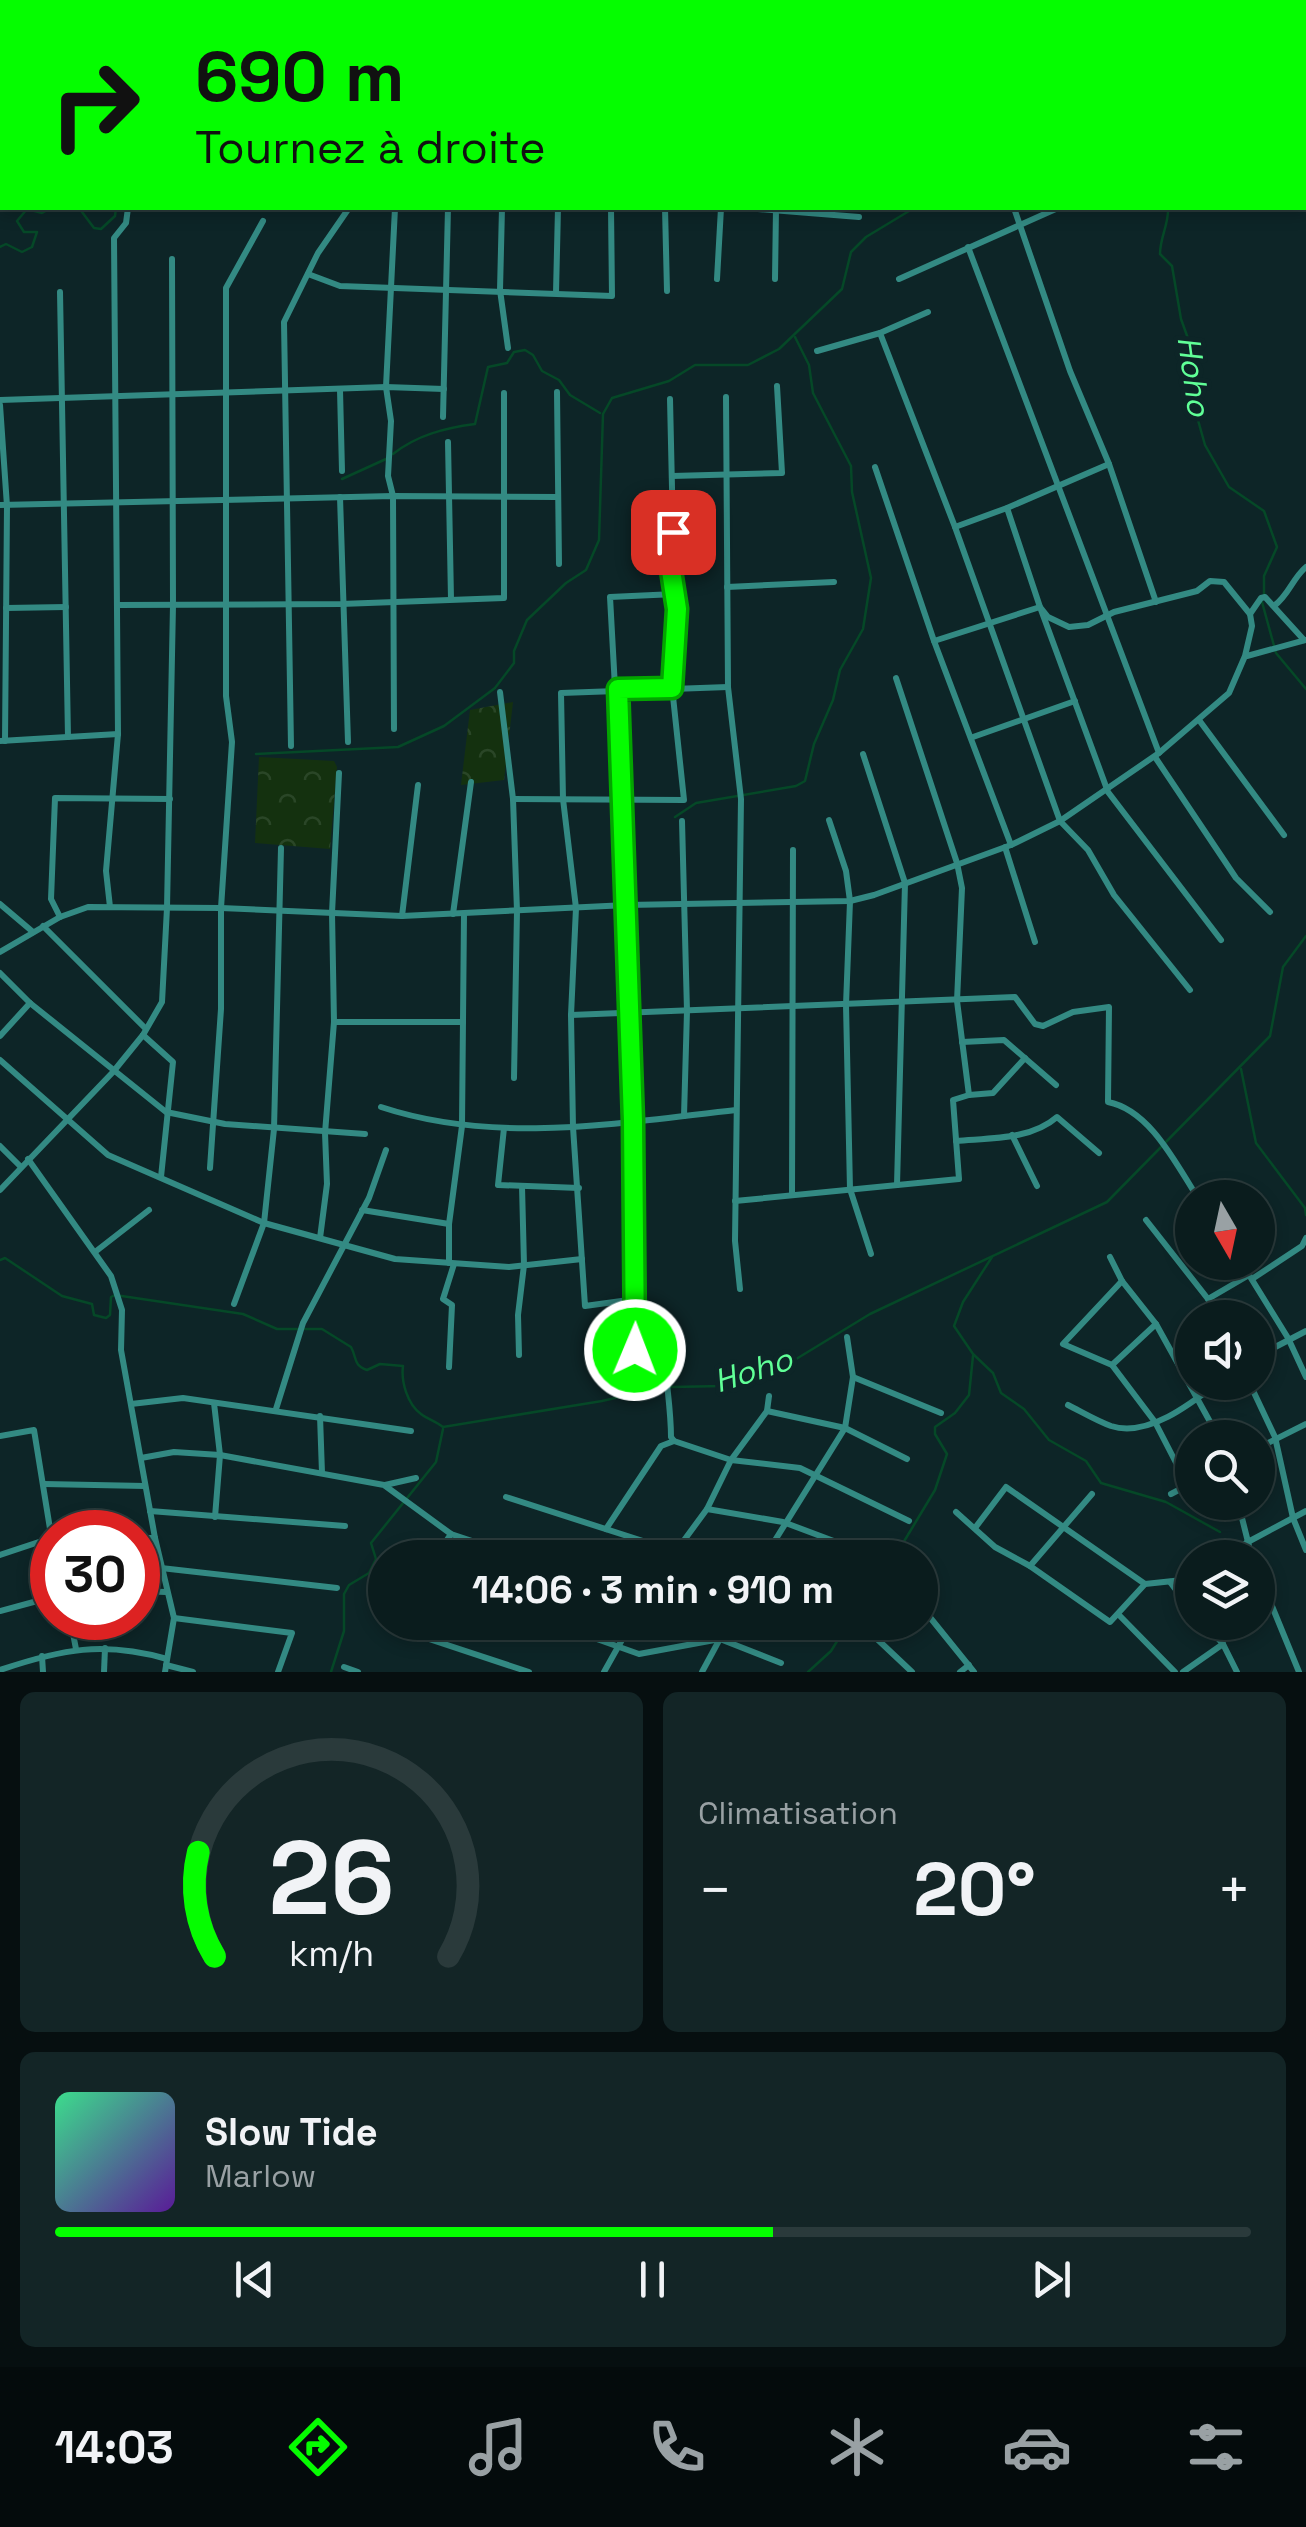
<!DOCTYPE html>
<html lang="fr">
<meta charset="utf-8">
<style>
:root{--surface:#0a1c1d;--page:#132526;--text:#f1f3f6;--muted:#99a1a4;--line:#2a3a3b;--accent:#05fd00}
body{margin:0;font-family:"Space Grotesk",sans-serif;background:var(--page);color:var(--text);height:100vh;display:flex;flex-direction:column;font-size:38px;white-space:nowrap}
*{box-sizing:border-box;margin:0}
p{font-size:32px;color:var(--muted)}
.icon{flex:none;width:55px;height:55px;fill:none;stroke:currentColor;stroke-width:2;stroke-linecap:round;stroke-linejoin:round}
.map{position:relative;height:1672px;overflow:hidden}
.sheet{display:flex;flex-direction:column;gap:20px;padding:20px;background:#060f10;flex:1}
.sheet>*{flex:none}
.guide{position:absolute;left:0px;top:0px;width:1308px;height:210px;box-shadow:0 5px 15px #0003,0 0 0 2px var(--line);background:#05fd00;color:#111;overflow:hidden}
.needle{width:65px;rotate:171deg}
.fabs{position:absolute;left:1175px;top:1180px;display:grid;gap:20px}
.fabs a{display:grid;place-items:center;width:100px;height:100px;border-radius:50%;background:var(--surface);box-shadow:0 5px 15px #0003,0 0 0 2px var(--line);font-size:50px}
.speed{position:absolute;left:30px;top:1510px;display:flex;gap:20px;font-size:50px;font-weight:700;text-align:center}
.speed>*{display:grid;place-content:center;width:130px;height:130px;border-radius:50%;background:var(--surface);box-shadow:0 5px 15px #0003,0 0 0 2px var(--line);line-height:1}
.speed .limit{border:15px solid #d22;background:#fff;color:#111}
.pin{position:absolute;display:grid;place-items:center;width:85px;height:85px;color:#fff;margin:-42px;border-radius:20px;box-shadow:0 5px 15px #0006}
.me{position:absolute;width:110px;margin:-55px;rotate:1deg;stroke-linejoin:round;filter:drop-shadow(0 0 8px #0008)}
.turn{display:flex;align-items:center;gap:35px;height:210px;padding:0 30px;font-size:45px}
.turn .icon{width:130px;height:130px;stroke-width:2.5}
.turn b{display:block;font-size:70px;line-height:85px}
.big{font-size:75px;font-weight:700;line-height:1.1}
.sheet .widget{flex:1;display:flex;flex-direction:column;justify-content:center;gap:15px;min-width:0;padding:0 35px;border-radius:15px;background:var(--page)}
.sheet .dial{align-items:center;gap:0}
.dial svg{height:260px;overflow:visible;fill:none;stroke:var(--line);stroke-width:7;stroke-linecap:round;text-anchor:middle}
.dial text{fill:var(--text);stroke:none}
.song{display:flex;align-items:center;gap:30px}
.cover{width:120px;height:120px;border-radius:15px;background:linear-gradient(135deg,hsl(150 70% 55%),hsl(270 70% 35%))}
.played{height:10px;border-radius:5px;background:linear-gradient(90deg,var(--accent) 60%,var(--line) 60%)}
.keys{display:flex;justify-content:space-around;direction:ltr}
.heat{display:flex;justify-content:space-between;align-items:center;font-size:55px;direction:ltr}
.sheet .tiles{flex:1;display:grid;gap:20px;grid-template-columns:1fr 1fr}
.widget:last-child{grid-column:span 2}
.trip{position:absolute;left:368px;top:1540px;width:570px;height:100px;border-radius:50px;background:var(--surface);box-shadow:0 5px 15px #0003,0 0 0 2px var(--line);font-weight:700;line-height:100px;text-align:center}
.tab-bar{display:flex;height:160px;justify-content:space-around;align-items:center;background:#040b0c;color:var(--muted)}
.tab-bar .icon{width:70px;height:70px}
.tab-bar .selected{color:var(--accent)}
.tab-bar b{font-size:45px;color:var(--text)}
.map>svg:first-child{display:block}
.forest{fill:url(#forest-crowns)}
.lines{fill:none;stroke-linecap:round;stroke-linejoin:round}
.stream{stroke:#054827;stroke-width:2.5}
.minor{stroke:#338a83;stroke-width:6}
.route-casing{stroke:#03a400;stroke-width:25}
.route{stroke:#05fd00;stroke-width:18}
.labels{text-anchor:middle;stroke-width:10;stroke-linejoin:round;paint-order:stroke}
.water-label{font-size:32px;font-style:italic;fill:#60ff97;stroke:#0d2527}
</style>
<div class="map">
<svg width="1306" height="1672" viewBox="0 0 1306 1672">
<defs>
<pattern id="forest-crowns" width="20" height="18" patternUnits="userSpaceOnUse" patternTransform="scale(2.5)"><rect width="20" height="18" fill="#14310f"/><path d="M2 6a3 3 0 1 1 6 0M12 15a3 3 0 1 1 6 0" fill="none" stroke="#2a4627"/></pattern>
</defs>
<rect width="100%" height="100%" fill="#0d2527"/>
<g class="forest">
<polygon points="513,702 504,780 461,785 470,710"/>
<polygon points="259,757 334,761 337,767 330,849 255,843"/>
</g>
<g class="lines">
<g class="stream">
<polyline points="933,0 935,2"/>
<polyline points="1288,0 1288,2"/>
<polyline points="274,2 275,0"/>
<polyline points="79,208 94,228 101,229 115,216 116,208"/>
<path d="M1168,208C1169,224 1160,237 1160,254L1172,266L1181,319L1199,369L1194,406L1205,445L1229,487L1264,511L1277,547L1264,576V594"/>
<polyline points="0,247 6,244 22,252 32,247 37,232 24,232 17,221 27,209 42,213 51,208"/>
<path d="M393,454C417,435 445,428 475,424L488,367L507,363L514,352L525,350L533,355L542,371L559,380L570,395L600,413"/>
<polyline points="342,479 386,459"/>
<polyline points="1262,602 1276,653 1306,689"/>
<polyline points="256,754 398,747 444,726 495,688 514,663 514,651 527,620 566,583 586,570 599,540 603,414 612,398 669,381 695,365 748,365 779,349 842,289 851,252 866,237 914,208"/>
<polyline points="675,817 696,803 796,786 805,781 814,744 833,700 840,670 863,629 871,578 852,492 851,466 813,393 809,365 795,337"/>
<polyline points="1241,1069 1256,1143 1305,1208 1306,1215"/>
<polyline points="992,1257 963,1302 954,1326 973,1354 993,1373 1001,1393 1024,1409 1049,1440 1086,1461 1101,1483 1166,1502 1220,1532"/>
<polyline points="0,1260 5,1258 62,1296 92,1304 94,1315 106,1318 110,1315 111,1297 115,1295 243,1314 277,1329 297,1329"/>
<path d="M305,1329H322L351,1347C357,1358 353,1365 367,1370L380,1364L403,1366C401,1381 407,1404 421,1414C427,1419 436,1421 443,1427L602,1401L663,1387"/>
<polyline points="671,1387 723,1386 788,1364 870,1314 1107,1202 1270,1036 1283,967 1306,936"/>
<polyline points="894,1558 935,1490 947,1454 935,1434 935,1427 955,1413 969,1395 973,1356"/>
<polyline points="331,1672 344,1631 344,1594 349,1585 369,1573 376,1559 371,1543 436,1462 443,1429"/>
<polyline points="808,1672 831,1651 849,1622"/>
</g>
<g class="minor">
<polyline points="60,0 64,2"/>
<polyline points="496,0 496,2"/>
<polyline points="620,2 620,0"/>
<polyline points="670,2 671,0"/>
<polyline points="785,2 786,0"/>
<polyline points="502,208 500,290 508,348"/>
<polyline points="665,208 667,291"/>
<polyline points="745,208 859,217"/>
<polyline points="1014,208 1070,371 1109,464 1156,602"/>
<polyline points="968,247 1159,753"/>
<polyline points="308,274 340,286 612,296 611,208"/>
<polyline points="717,279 721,208"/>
<polyline points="775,279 776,208"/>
<polyline points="899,279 1058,208"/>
<polyline points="60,292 68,737"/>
<polyline points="556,293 558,208"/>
<polyline points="880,333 955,527 1060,821 1088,850 1114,895 1190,990"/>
<polyline points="817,351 880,333 928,312"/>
<polyline points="340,390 342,471"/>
<polyline points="557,392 559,564"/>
<polyline points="726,397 728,687 741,799 735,1241 740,1289"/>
<polyline points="0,400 386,387 444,389"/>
<polyline points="0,405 7,506 5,741"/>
<polyline points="443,417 448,208"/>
<polyline points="448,442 451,599"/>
<polyline points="875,467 934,641 1011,845"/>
<polyline points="672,476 782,473 777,386"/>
<polyline points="340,497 348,742"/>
<polyline points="0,505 393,496 558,497"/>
<polyline points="1007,508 1040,607 1048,617 1069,627 1088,625 1114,612 1197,591 1210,581 1224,582 1250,614"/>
<polyline points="955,527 1007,508 1109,464"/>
<polyline points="727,587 834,582"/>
<path d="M675,594L610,597L627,905L635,1350L665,1357C666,1384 671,1409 671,1437L674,1441L731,1460L800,1468L909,1521"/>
<polyline points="117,605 341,604 504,598 504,393"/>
<path d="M1274,606C1289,595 1292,579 1306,567"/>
<polyline points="6,608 66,607"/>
<polyline points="934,641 1040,607 1108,792 1221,940"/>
<polyline points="1247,656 1306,640"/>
<polyline points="896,678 957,863 962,888 957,1001 969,1095"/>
<polyline points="500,692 513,799 517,911 514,1078"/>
<polyline points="1199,720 1284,835"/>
<polyline points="394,729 393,496 388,476 391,421 386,387 395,208"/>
<polyline points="973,737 1075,701"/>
<polyline points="0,741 118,734"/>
<polyline points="291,746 284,322 318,253 349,208"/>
<polyline points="863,754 905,883 897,1185"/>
<polyline points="1155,757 1236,878 1270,912"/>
<polyline points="513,799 684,800 672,687 677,609 670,564 673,532 670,399"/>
<polyline points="829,820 846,871 850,901 846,1005 850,1189 871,1254"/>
<polyline points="682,821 687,1011 684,1116"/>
<polyline points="1005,847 1035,942"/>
<polyline points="0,904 33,932"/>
<polyline points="110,907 106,871 118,734 114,238 126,223 128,208"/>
<polyline points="453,914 471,782"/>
<polyline points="402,916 418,785"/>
<polyline points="60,917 51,899 55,798 170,799"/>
<polyline points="43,926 146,1029"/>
<polyline points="0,952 60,917 88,907 221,908 402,916 627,905 850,901 874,895 1011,845 1060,821 1159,753 1229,693 1245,656 1252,626 1250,614 1261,598 1265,597 1304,640"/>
<polyline points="0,973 30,1003 166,1112 225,1124 365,1134"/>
<path d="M571,1015L1015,997L1035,1024L1043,1026L1073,1012L1109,1007L1108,1102C1150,1110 1176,1164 1198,1198"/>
<polyline points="334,1022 463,1022"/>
<polyline points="143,1035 173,1062 161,1177"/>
<polyline points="0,1036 30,1003"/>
<polyline points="962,1042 1004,1040 1056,1085"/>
<polyline points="0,1060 108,1155 264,1223 395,1259 509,1267 582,1259"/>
<path d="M381,1107C496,1145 619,1123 736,1110"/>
<polyline points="504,1128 498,1185 579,1188"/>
<polyline points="1012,1135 1037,1186"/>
<path d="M956,1141C989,1138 1031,1140 1057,1117L1099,1153"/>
<polyline points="0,1146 20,1166"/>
<polyline points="28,1159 111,1276 122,1310 121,1350 155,1538 174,1618 165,1672"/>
<polyline points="210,1168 221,1009 221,908 232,742 226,696 226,288 263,221"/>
<polyline points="0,1190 113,1072 143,1035 162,1002 167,908 173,605 172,259"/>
<polyline points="792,1195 793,850"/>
<polyline points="735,1201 959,1179 953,1100 969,1095 993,1093 1025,1058"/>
<polyline points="362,1210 449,1224"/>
<polyline points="1146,1220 1208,1299 1217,1318"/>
<polyline points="320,1238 327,1184 325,1133 334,1022 332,913 339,773"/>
<polyline points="95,1252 149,1210"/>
<polyline points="1110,1257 1122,1281 1156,1324 1219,1438"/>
<polyline points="1241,1262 1288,1338 1306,1377"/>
<polyline points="449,1263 449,1224 462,1126 464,914"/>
<polyline points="1252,1279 1302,1246 1306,1238"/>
<polyline points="1122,1281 1063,1344 1112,1365 1155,1422 1188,1486"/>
<polyline points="636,1299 585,1306 573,1127 571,1015 576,908 563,799 561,693 728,687"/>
<polyline points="1208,1299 1249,1275"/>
<polyline points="234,1304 264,1223 274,1129 281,848"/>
<polyline points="519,1355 518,1315 524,1265 522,1186"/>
<polyline points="1258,1356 1306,1331"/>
<polyline points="1112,1365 1156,1324"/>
<polyline points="449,1367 452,1305 443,1299 454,1264"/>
<polyline points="853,1377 941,1413"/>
<polyline points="1249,1382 1275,1437 1293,1518 1306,1550"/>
<polyline points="214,1403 220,1455 215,1517"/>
<polyline points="131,1404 183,1398 411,1431"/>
<path d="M1068,1405C1082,1412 1097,1421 1111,1426C1148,1438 1192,1403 1219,1382"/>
<polyline points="276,1409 303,1323 369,1198 386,1150"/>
<polyline points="767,1411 845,1428 907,1459"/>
<polyline points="320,1416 322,1473"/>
<polyline points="0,1436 34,1430 52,1541"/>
<polyline points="1258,1448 1306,1424"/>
<polyline points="141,1458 174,1452 220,1455 384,1485 451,1534 523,1558"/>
<polyline points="44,1484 145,1486"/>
<polyline points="385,1485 416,1478"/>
<polyline points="1171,1494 1192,1483"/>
<polyline points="506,1497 674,1551"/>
<polyline points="1238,1502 1252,1558"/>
<polyline points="707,1509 783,1522 847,1546"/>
<polyline points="150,1511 345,1526"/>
<polyline points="956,1512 995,1547 1030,1566 1110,1622 1145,1584 1192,1579"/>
<polyline points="975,1528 1006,1487 1145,1584"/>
<polyline points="606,1529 661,1446 674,1441"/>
<polyline points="138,1538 155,1538"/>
<polyline points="0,1555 51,1538"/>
<polyline points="435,1558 451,1534"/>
<polyline points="671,1558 707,1509 731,1460 767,1411 769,1396"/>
<polyline points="764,1558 845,1428 853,1377 847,1337"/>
<polyline points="1229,1558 1246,1543 1306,1511"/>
<polyline points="1030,1566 1092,1494"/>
<polyline points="161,1568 337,1588"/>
<polyline points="1258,1572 1299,1672"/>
<polyline points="1170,1582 1192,1611"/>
<polyline points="138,1591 166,1592"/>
<polyline points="920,1605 974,1672"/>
<polyline points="0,1611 52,1597"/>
<polyline points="1119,1615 1175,1672"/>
<polyline points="70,1618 76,1649"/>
<polyline points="174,1618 292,1633 278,1672"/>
<polyline points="549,1622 639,1654 720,1639 781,1663"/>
<polyline points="1203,1622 1223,1644 1237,1672"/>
<polyline points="426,1638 529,1672"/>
<polyline points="876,1638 912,1672"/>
<polyline points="42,1656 43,1672"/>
<polyline points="166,1665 193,1672"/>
<polyline points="344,1667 358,1672"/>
<path d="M0,1670C62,1649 103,1641 167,1659"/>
<polyline points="104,1672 105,1648"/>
<polyline points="604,1672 632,1622"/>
<polyline points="702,1672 729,1622"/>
<polyline points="960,1672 969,1665"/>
<polyline points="1183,1672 1223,1644"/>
</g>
</g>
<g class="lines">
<g class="route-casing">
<polyline id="route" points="635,1350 633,1121 618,689 672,688 677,609 670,564 673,532"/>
</g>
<use href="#route" class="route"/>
</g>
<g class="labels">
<g class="water-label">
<text transform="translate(1194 376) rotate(82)" y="11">Hoho</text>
<text transform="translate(753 1370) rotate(-18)" y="11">Hoho</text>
</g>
</g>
</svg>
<div class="fabs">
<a><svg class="needle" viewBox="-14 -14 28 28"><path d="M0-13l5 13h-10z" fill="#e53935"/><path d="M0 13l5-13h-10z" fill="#99a1a4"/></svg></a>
<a><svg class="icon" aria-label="sound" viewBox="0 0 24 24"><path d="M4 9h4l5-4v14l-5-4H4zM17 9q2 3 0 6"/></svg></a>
<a><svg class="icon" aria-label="search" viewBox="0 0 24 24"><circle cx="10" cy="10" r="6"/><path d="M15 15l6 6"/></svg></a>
<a><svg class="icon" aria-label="layers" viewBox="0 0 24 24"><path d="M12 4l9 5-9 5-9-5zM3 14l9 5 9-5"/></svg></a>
</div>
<div class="speed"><div class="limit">30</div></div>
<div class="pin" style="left:673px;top:532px;background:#d93025"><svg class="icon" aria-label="arrive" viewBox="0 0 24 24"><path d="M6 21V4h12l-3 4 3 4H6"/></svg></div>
<svg class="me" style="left:635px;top:1350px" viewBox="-20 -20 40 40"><circle r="17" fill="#05fd00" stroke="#fff" stroke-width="3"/><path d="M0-11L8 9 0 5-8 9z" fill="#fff"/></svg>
<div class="trip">14:06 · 3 min · 910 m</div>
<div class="guide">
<div class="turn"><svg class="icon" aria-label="right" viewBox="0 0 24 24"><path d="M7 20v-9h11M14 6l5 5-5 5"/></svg><div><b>690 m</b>Tournez à droite</div></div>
</div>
</div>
<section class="sheet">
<div class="tiles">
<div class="widget dial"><svg viewBox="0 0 100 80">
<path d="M14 69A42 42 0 1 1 86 69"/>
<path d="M14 69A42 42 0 0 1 9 37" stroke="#05fd00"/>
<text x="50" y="56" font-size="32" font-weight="700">26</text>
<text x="50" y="72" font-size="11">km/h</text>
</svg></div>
<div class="widget"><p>Climatisation</p>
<div class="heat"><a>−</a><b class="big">20°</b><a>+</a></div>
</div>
<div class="widget">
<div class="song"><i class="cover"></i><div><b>Slow Tide</b><p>Marlow</p></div></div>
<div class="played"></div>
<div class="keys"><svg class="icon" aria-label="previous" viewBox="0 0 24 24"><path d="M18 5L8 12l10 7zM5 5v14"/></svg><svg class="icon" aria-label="pause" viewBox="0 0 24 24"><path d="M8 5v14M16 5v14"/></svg><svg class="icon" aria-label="next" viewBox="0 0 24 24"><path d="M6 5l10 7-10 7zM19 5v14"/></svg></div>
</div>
</div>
</section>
<nav class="tab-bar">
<b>14:03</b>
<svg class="icon selected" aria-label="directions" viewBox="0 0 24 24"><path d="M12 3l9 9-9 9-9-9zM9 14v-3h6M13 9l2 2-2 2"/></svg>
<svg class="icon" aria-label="music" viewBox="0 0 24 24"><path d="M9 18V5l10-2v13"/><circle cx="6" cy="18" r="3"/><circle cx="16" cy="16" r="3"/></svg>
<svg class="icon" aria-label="phone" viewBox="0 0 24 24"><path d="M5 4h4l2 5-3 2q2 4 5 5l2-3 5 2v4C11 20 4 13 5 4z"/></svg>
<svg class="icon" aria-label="climate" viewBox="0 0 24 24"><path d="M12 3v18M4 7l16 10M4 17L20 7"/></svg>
<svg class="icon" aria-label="car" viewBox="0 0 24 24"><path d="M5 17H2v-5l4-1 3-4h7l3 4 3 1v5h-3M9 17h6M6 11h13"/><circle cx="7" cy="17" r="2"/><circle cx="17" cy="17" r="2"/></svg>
<svg class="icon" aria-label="filters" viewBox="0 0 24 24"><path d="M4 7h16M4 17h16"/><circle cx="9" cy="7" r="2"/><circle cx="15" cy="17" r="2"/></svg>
</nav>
